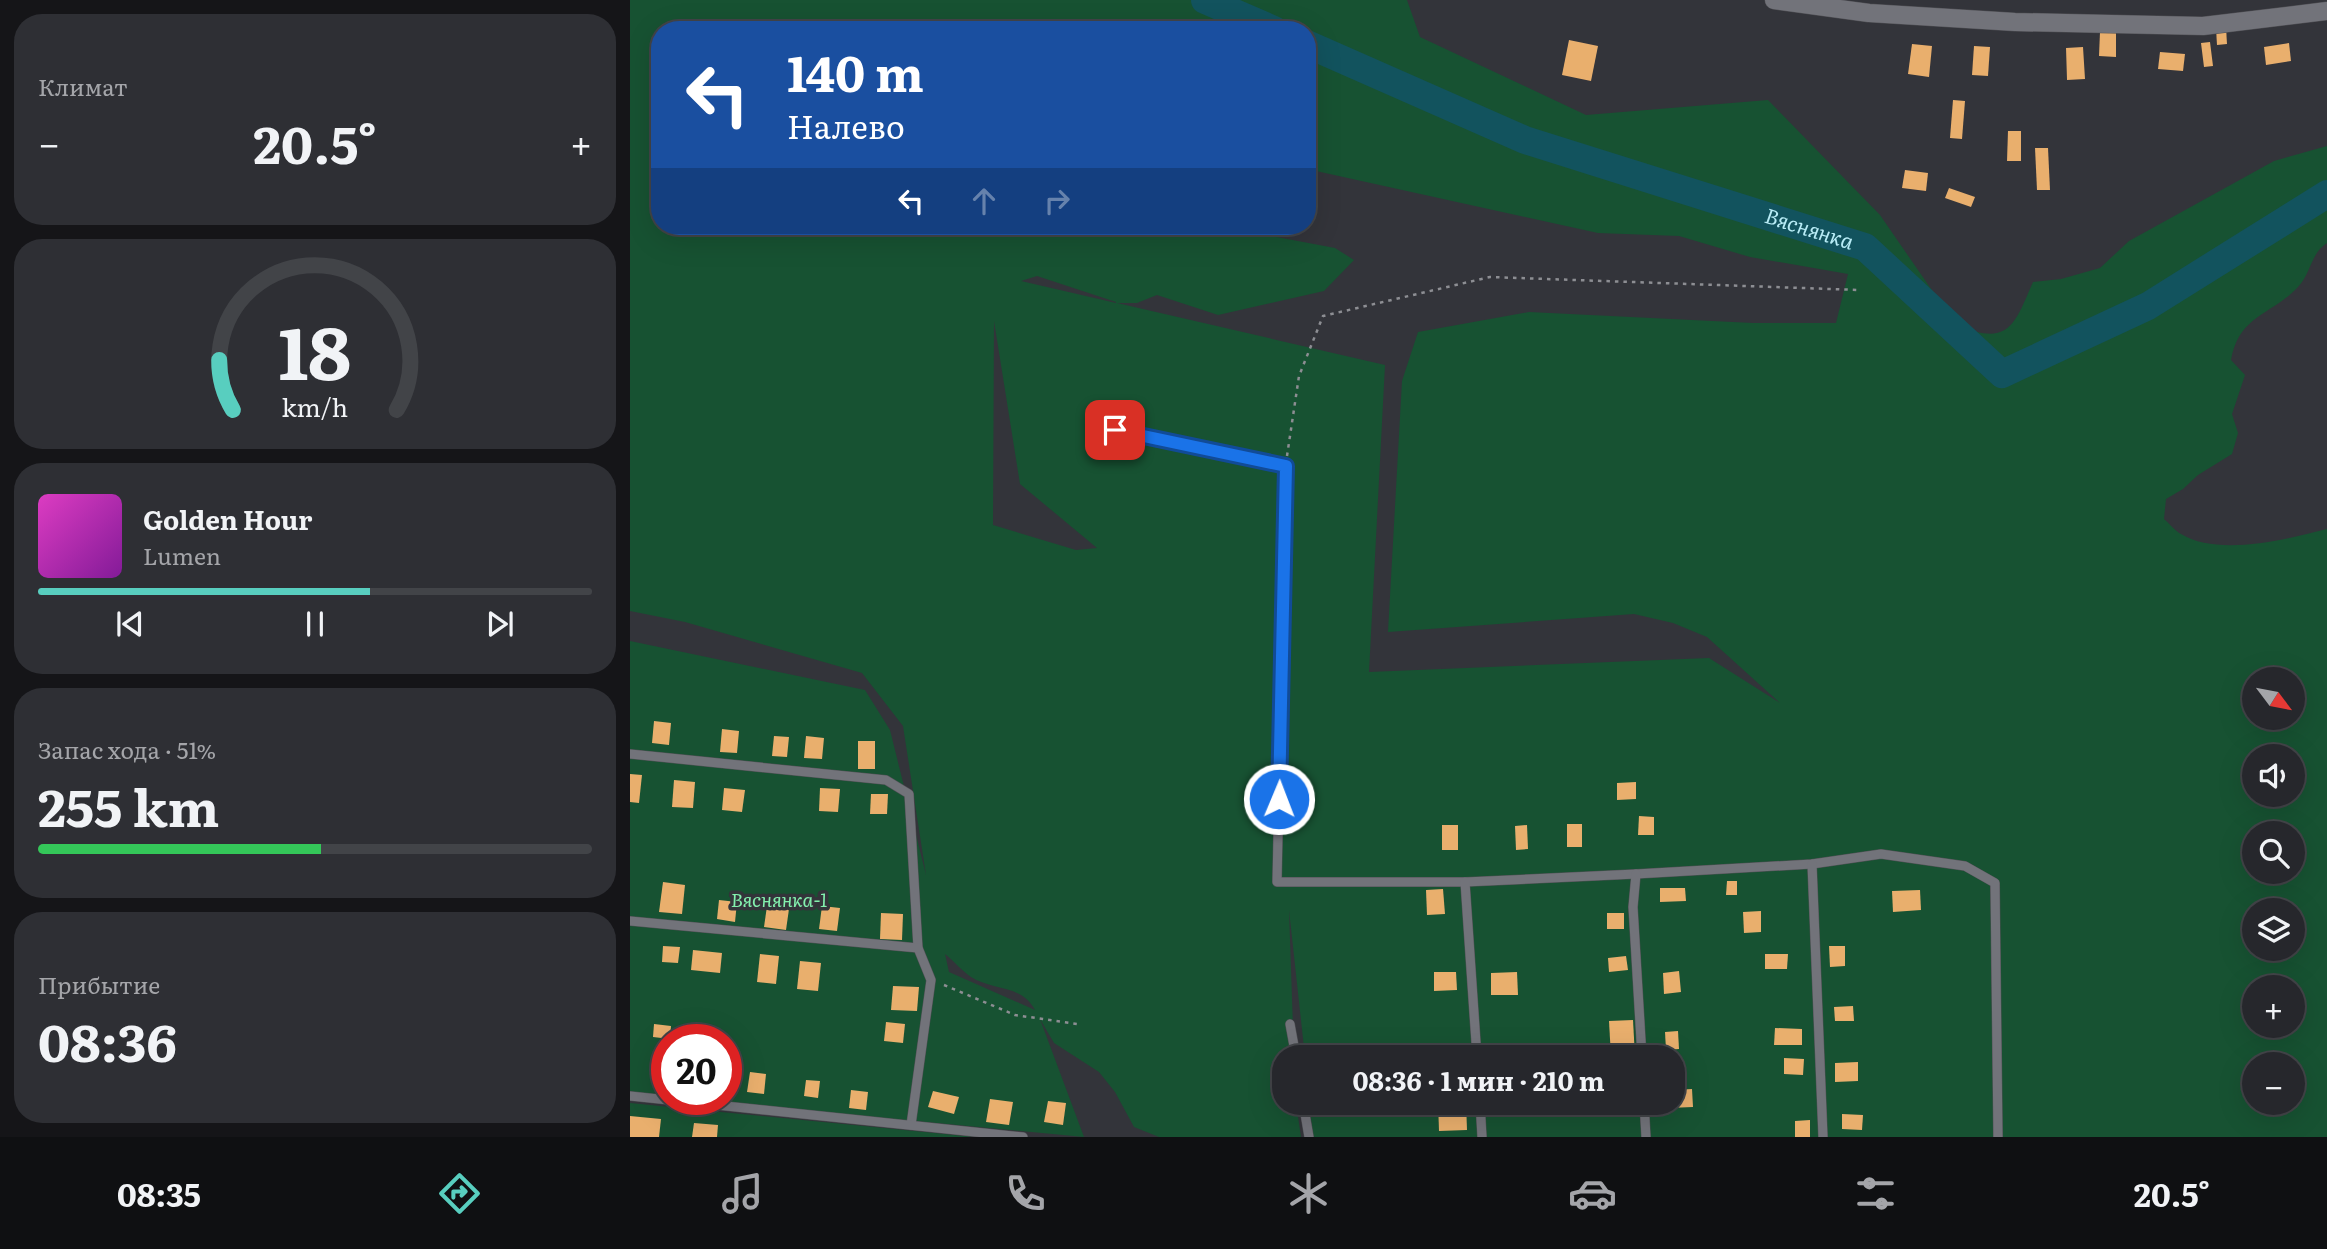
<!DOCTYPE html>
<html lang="ru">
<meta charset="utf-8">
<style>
:root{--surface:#26272c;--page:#2e2f34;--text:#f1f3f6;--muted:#a4a5a9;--line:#424448;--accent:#58cebf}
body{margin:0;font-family:Literata,serif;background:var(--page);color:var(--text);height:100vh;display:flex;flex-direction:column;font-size:26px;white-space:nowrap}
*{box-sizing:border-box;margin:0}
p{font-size:23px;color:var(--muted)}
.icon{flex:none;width:38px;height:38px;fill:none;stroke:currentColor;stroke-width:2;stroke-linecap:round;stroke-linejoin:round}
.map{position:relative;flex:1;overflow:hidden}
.panel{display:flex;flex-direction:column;gap:14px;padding:14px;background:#151518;width:630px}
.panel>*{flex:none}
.top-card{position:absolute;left:21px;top:21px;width:665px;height:214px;border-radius:28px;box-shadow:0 7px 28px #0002,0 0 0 2px var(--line);background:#1a4fa0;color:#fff;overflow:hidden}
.needle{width:46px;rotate:122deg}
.tools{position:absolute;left:1612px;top:667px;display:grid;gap:14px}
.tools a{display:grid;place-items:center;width:63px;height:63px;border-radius:50%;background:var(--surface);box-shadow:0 7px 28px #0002,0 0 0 2px var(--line);font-size:35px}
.speed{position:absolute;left:21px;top:1024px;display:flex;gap:14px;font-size:35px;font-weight:700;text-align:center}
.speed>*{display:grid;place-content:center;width:91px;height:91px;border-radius:50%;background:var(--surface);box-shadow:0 7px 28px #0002,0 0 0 2px var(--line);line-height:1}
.speed .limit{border:10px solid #d22;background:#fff;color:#111}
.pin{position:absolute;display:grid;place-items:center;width:60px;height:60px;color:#fff;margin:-30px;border-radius:14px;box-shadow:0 4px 10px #0006}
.me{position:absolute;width:77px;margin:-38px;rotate:1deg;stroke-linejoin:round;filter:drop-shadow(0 0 5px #0008)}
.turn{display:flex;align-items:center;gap:24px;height:147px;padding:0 21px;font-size:32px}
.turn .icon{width:91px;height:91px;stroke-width:2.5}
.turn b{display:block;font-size:49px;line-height:60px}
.lanes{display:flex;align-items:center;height:66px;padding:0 21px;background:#0003;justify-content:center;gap:35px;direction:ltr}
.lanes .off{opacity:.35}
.big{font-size:52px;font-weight:700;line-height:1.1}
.panel .tile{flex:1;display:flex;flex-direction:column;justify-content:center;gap:10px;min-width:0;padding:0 24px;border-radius:28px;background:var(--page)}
.panel .dial{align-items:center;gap:0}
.dial svg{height:182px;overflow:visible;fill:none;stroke:var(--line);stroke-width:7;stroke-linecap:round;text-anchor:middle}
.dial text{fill:var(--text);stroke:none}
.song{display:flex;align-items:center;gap:21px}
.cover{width:84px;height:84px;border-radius:10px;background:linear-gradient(135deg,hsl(310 70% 55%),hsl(290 70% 35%))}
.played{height:7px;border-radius:4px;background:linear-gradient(90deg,var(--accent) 60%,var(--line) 60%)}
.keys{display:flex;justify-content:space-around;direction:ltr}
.heat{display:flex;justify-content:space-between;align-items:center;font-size:38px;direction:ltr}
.charge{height:10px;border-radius:5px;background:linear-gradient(90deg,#34c759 51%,var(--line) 0)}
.trip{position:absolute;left:642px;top:1045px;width:413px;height:70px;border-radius:28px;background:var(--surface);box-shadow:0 7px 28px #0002,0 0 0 2px var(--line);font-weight:700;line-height:70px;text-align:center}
.menu{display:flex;height:112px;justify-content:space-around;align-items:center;background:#0f1012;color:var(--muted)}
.menu .icon{width:49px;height:49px}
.menu .current{color:var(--accent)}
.menu b{font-size:32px;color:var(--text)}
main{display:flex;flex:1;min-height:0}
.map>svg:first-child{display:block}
.green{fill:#175232;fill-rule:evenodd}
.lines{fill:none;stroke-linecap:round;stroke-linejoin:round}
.river{stroke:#12535e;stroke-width:28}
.building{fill:#e9af6d}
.lane-casing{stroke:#505055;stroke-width:10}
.street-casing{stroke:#505055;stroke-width:19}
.path{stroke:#8d8e93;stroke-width:2.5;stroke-dasharray:3.5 5;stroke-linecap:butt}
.lane{stroke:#72737a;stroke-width:9}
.street{stroke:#72737a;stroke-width:18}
.route-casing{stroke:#114b97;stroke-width:18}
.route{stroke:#1a73e8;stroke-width:12}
.labels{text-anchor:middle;stroke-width:7;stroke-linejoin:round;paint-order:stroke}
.park-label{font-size:19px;font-style:italic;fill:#83f0ae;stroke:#33343a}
.water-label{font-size:21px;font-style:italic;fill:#b8ecf6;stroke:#33343a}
</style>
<main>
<section class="panel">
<div class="tile"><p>Климат</p>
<div class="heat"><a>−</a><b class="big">20.5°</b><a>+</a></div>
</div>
<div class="tile dial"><svg viewBox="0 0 100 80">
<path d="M14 69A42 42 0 1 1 86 69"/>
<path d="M14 69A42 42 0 0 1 8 47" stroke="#58cebf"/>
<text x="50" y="56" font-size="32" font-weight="700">18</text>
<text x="50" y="72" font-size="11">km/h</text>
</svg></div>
<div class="tile">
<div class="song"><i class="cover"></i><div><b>Golden Hour</b><p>Lumen</p></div></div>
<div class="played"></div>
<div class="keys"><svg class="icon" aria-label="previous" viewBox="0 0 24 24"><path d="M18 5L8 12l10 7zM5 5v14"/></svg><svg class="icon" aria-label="pause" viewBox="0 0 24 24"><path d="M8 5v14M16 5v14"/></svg><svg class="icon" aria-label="next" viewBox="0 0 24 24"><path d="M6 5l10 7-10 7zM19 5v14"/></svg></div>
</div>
<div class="tile"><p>Запас хода · 51%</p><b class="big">255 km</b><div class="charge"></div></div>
<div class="tile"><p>Прибытие</p><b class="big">08:36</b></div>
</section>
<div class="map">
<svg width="1697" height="1137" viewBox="0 0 1697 1137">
<rect width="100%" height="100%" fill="#33343a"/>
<g class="green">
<path d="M0,0H777L790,37L956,115L1138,100L1250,215L1326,325C1380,347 1384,325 1403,282L1431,279L1470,268L1499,241L1644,161L1697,146V243C1680,254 1682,272 1668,287C1642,315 1609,315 1601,360L1615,375L1602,414L1608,433L1602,454L1568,475L1553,489L1536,499L1534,519C1540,524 1545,531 1551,534C1589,557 1657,539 1697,529V1137H683L679,1103L1043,1102V1057H675L659,910L664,1057H654V1102L666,1103L671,1137H529L504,1127L485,1092L469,1072L424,1043L410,1019L454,1137L52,1099H96V1040H37V1098L0,1094V641L235,690L260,730L296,875L273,726L232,673L55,622L0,611ZM30,30H677V169L968,233L1049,236L1120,257L1218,274L1206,323H1123L899,312L788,332L772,381L758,632L1004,614L1043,623L1077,637L1150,703L1079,658L739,672L755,365L487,303H507L527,295L588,315L694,291L724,260L705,248L588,226H30ZM407,276L486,302V303L391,281ZM364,321L390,484L467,548L446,550L363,525ZM1624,679H1662V718H1624ZM1624,756H1662V794H1624ZM1624,833H1662V872H1624ZM1624,910H1662V948H1624ZM315,954C324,961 332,971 341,977C363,991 391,984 405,1010L319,972ZM1624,987H1662V1026H1624ZM1624,1064H1662V1102H1624Z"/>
<polygon points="0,1103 345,1137 0,1137"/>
</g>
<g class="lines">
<g class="river">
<polyline points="575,0 644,30"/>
<path id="s1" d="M677,44L895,140L1235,247L1372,374L1518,306L1697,194"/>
</g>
</g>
<g class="building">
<polygon points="1596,27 1597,44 1587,45 1586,28"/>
<polygon points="1470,32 1486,33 1486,57 1469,56"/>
<polygon points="939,40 968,46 961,81 932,75"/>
<polygon points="1580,42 1583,66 1574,67 1571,43"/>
<polygon points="1659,43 1661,61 1636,65 1634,47"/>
<polygon points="1282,44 1302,46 1299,77 1278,74"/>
<polygon points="1344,46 1360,47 1358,76 1342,75"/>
<polygon points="1453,47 1455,79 1437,80 1436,48"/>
<polygon points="1530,52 1555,54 1553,71 1528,69"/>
<polygon points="1323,100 1335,101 1332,139 1320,138"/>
<polygon points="1378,131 1391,131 1391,161 1377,161"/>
<polygon points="1405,148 1418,148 1420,190 1407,190"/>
<polygon points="1275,170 1298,173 1296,191 1272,188"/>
<polygon points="1319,188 1345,197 1341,207 1315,198"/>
<polygon points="24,721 41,723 39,745 22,743"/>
<polygon points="92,729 109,731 107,753 90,752"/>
<polygon points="144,736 159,737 157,757 142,756"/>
<polygon points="176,736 194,738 192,759 174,758"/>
<rect x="228" y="741" width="17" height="28"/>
<polygon points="0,774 12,775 9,803 0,802"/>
<polygon points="44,780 65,782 63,808 42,807"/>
<polygon points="1006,782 1006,799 987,800 987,783"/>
<polygon points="94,788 115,790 112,812 92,810"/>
<polygon points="190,788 210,789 208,812 189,811"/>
<polygon points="241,794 258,794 257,814 240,814"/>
<polygon points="1009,816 1024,817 1024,835 1008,835"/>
<rect x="937" y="824" width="15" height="23"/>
<rect x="812" y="825" width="16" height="25"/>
<polygon points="897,825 898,849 886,850 885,826"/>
<polygon points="1097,881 1107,881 1107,895 1096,895"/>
<polygon points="33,882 55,885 52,914 29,912"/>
<polygon points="1030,888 1055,888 1056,901 1030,902"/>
<polygon points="813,889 815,914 797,915 796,890"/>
<polygon points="1290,890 1291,910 1263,912 1262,891"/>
<polygon points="89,900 107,902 105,922 87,919"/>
<polygon points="137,906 159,909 156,930 134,927"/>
<polygon points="192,906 210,908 207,931 189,929"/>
<polygon points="1131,911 1131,932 1114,933 1113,912"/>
<polygon points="251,913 273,914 272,940 250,939"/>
<rect x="977" y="913" width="17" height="16"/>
<polygon points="33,946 50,947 48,963 32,962"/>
<polygon points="1199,946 1215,946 1215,966 1200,967"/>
<polygon points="63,950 92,953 90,973 61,970"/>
<polygon points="130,954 149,956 146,984 127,982"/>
<polygon points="1135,954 1158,954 1157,969 1135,969"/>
<polygon points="996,956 998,970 979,972 978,958"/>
<polygon points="170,961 191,963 188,991 167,989"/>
<polygon points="1049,971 1051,992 1034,994 1033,973"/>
<polygon points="804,972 826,972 827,990 804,991"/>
<polygon points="887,972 888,995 861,995 861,973"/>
<polygon points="263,986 289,987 287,1011 261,1010"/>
<polygon points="1223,1006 1224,1021 1205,1021 1204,1007"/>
<polygon points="1003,1020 1005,1057 981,1057 979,1021"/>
<polygon points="256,1022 275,1024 273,1043 254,1041"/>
<polygon points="24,1024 41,1026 40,1039 23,1037"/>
<polygon points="1145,1028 1172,1029 1172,1045 1144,1045"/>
<polygon points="1048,1031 1049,1049 1036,1050 1035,1032"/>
<polygon points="1154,1058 1174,1059 1173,1075 1154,1074"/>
<polygon points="1228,1062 1228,1081 1205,1082 1205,1063"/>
<polygon points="120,1072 136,1074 134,1094 117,1092"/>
<polygon points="176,1080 190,1081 188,1098 174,1096"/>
<polygon points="1062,1089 1063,1107 1039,1108 1039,1102 1043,1102 1043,1090"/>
<polygon points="221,1090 238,1092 236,1110 219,1108"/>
<polygon points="303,1091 329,1097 324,1114 298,1107"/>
<polygon points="360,1099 383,1102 379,1125 356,1122"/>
<polygon points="418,1101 436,1103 433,1125 414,1122"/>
<polygon points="808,1102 836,1102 837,1130 809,1131"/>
<polygon points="1212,1114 1233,1115 1232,1130 1212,1129"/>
<polygon points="0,1116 31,1119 29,1137 0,1137"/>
<polygon points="1180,1120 1180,1137 1165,1137 1165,1121"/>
<polygon points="64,1123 88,1125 87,1137 62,1137"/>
</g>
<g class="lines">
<g class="lane-casing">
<g id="lane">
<polyline points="485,431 656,466 647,882 835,882 1006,874 1182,864 1251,854 1335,866 1365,883 1368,1137"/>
<polyline points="0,754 256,780 279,794 288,948 301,980 281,1125"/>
<polyline points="1182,864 1193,1137"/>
<polyline points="1006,874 1003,907 1012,1057"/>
<polyline points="835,882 847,1057"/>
<polyline points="0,921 288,948"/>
<polyline points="660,1024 666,1057"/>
<polyline points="0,1096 393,1137"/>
<polyline points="673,1102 679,1137"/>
<polyline points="850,1102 852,1137"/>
<polyline points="1014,1102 1016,1137"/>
</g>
</g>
<g class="street-casing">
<polyline id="street" points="1144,0 1239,13 1385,22 1573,26 1697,11"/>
</g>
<g class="path">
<polyline points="657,456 669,376 693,316 860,277 1229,290"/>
<polyline points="314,985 385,1015 447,1024"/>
</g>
<use href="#lane" class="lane"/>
<use href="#street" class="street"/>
</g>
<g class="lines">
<g class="route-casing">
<polyline id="route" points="485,430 656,466 649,799"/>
</g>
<use href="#route" class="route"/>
</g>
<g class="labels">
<g class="park-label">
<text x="149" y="907">Вяснянка-1</text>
</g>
<g class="water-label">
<text dy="7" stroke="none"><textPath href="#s1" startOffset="536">Вяснянка</textPath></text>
</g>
</g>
</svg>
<div class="tools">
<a><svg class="needle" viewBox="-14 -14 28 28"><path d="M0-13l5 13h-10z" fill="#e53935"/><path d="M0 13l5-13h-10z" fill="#a4a5a9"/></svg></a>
<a><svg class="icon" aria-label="sound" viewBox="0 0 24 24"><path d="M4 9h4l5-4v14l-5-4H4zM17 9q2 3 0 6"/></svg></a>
<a><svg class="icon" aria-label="search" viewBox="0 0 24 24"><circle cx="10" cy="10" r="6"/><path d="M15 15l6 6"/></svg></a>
<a><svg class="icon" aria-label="layers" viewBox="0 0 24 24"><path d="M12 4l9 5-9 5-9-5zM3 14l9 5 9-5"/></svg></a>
<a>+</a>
<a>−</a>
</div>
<div class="speed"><div class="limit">20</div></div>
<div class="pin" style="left:485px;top:430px;background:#d93025"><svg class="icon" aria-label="arrive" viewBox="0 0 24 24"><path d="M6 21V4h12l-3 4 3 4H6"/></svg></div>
<svg class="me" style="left:649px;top:799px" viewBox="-20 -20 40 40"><circle r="17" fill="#1a73e8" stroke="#fff" stroke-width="3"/><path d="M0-11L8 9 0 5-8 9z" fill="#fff"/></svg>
<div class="trip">08:36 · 1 мин · 210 m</div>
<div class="top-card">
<div class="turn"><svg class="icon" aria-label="left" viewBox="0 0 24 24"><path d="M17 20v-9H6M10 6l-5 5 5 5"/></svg><div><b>140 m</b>Налево</div></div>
<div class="lanes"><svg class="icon" aria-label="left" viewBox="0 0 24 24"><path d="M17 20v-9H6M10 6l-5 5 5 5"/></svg><svg class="icon off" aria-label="ahead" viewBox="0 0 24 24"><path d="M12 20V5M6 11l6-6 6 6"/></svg><svg class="icon off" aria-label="right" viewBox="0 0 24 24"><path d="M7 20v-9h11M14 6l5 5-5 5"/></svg></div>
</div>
</div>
</main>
<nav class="menu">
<b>08:35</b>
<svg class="icon current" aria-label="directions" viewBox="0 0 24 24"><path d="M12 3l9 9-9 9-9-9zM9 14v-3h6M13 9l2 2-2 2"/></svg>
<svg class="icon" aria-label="music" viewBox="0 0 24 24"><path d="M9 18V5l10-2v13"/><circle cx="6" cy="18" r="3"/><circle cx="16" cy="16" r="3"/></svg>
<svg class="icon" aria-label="phone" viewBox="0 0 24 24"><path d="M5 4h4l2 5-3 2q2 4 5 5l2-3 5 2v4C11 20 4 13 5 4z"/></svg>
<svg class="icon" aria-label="climate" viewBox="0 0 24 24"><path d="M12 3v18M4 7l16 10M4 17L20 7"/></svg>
<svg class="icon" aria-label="car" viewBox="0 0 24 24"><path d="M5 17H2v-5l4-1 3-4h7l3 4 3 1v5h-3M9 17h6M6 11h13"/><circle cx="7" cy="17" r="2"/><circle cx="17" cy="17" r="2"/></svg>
<svg class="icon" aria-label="filters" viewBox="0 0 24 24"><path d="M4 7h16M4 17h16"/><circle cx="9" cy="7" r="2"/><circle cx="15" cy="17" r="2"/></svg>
<b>20.5°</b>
</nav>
